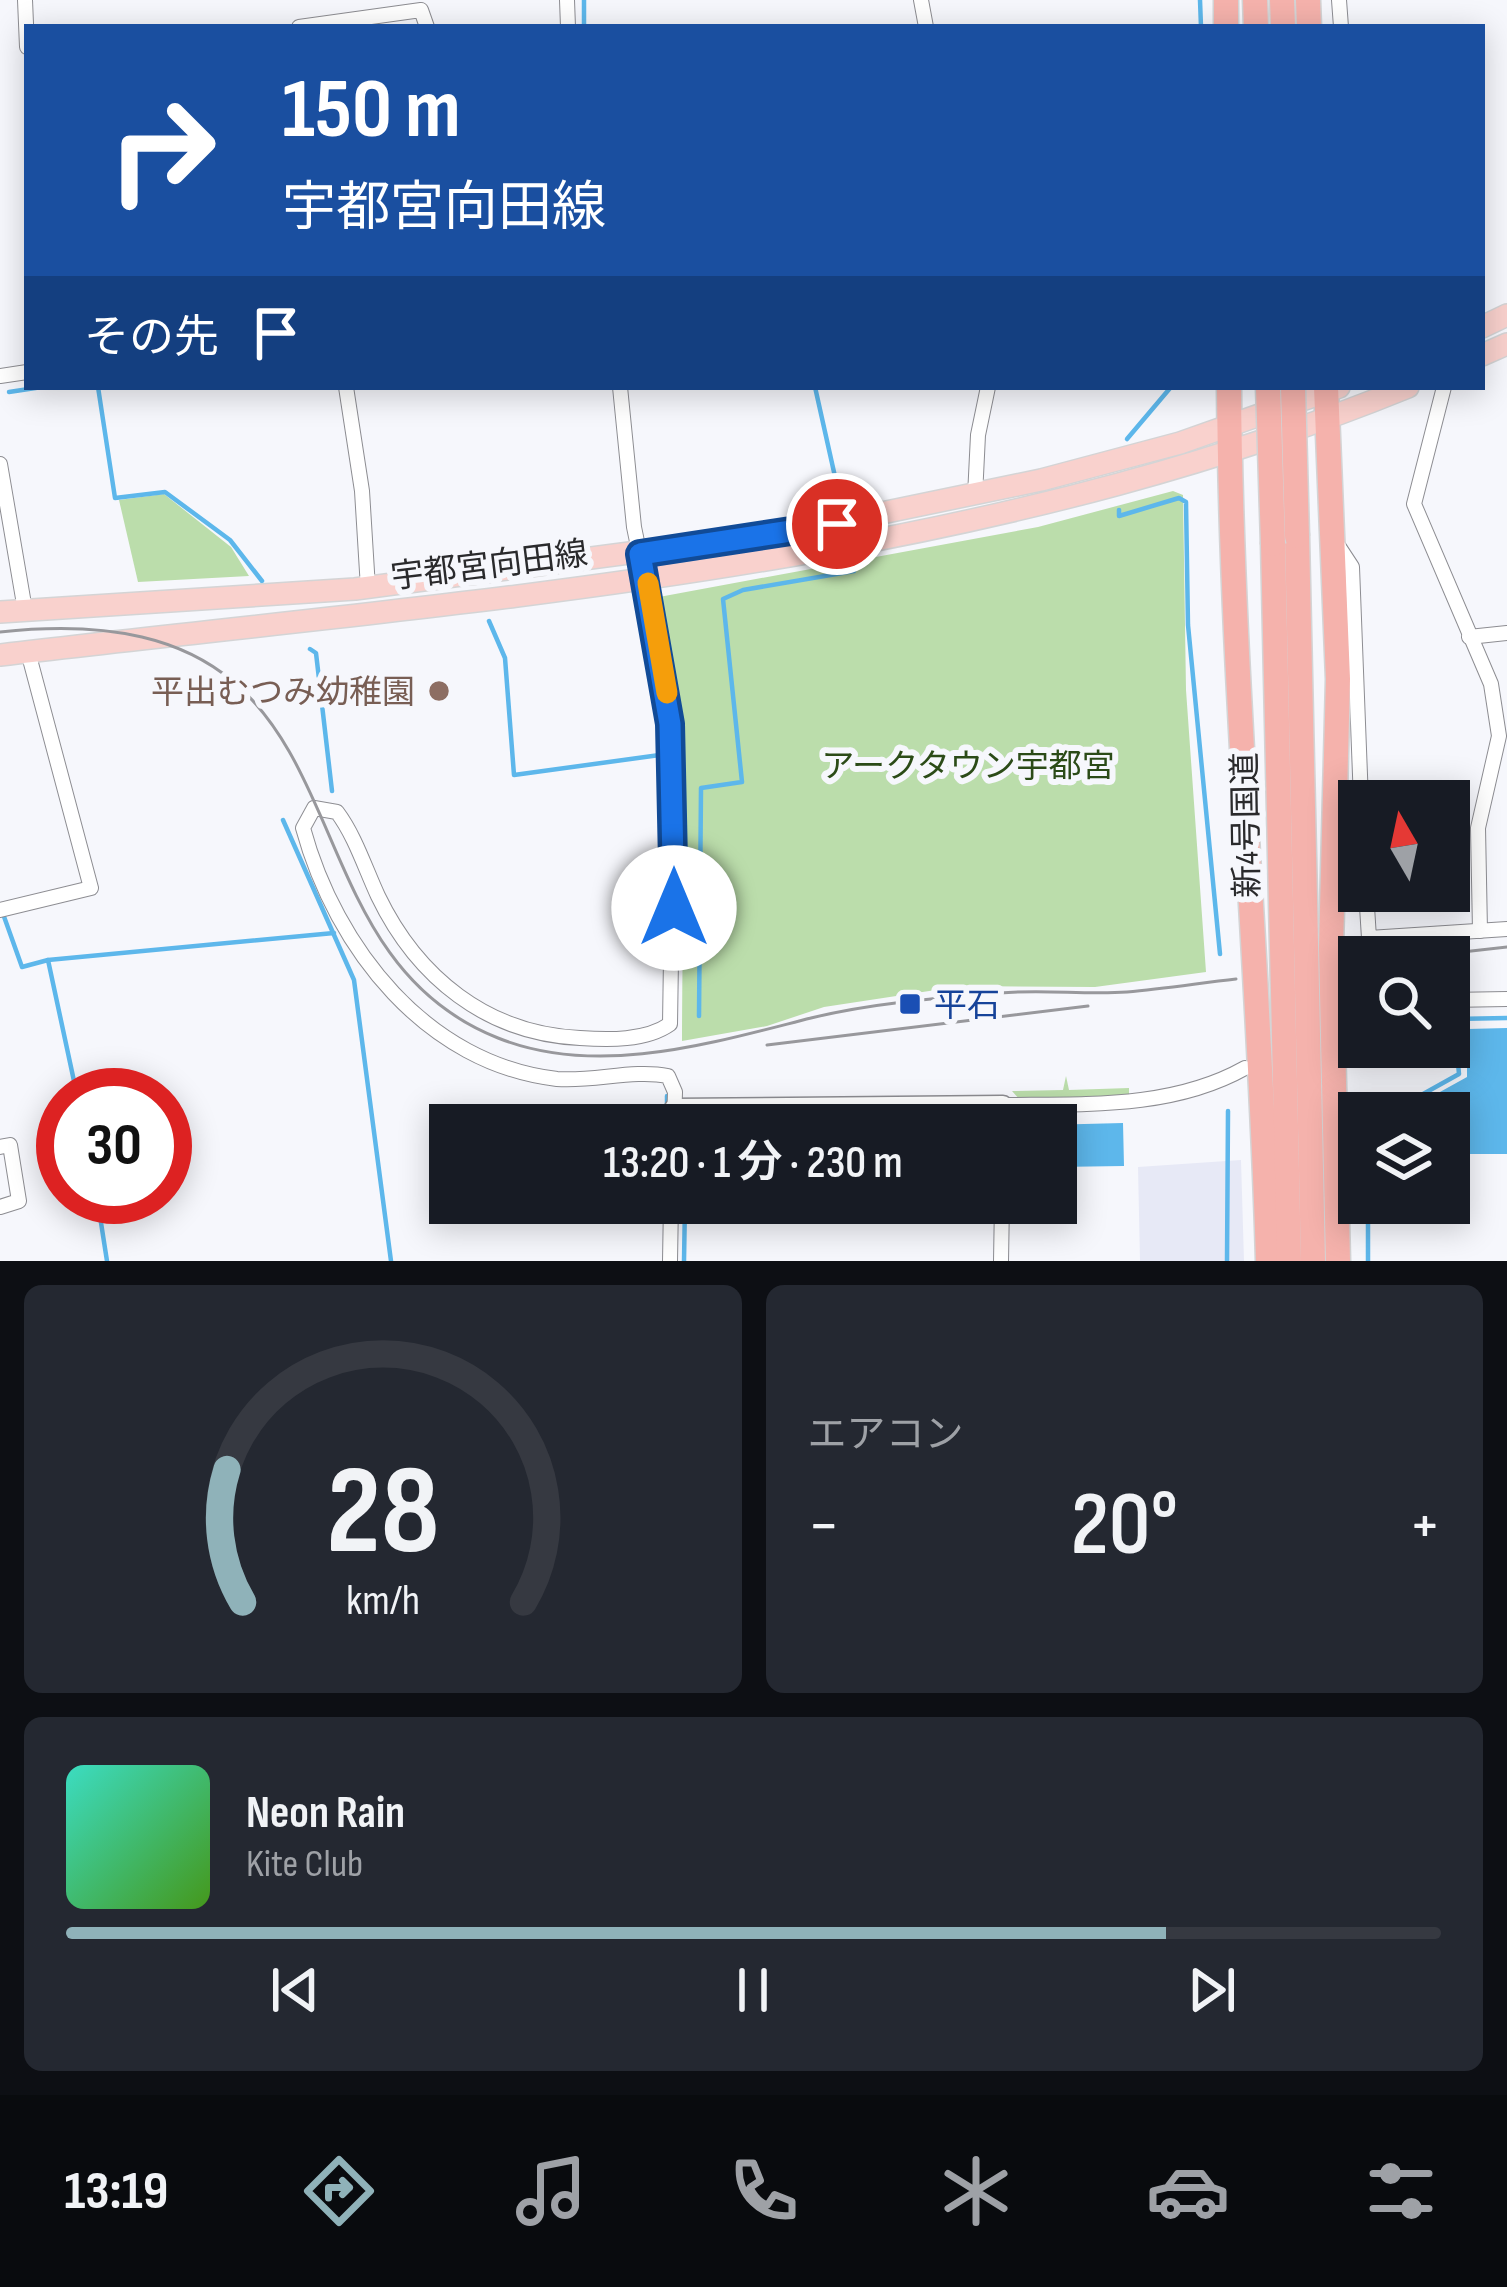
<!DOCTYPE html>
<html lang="ja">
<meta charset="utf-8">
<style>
:root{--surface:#171b24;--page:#242831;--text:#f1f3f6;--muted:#9ea1a6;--line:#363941;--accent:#8fb2b9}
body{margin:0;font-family:"Sofia Sans Condensed","Noto Sans JP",sans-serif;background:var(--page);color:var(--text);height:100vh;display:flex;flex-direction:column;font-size:45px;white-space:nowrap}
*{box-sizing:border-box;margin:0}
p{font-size:39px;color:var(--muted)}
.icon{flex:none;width:66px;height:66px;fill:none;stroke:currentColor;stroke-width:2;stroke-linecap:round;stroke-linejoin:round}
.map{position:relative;height:1261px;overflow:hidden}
.details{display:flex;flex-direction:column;gap:24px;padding:24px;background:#0d0f14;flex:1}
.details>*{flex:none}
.guide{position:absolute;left:24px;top:24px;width:1461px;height:366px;border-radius:0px;box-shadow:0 6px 30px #0003;background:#1a4fa0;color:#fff;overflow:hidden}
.needle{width:78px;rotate:351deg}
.buttons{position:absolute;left:1338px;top:780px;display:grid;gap:24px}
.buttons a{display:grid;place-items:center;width:132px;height:132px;border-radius:0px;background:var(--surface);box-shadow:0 6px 30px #0003;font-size:60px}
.speed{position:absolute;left:36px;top:1068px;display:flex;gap:24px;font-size:60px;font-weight:700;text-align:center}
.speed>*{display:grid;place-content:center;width:156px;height:156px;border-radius:50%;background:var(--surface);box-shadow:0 6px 30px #0003;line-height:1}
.speed .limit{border:18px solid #d22;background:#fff;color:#111}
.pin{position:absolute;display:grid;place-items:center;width:102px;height:102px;color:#fff;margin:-51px;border:6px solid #fff;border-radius:50%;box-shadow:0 3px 12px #0007}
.me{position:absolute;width:132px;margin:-66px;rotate:0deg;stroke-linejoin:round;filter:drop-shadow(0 0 9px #0008)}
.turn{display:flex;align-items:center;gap:42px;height:252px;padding:0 60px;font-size:54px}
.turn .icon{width:156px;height:156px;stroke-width:2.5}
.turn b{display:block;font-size:84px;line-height:102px}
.then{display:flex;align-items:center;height:114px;padding:0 60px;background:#0003;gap:24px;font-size:45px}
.big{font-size:90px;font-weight:600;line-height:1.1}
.details .tile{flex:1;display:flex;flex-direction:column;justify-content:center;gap:18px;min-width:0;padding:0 42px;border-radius:18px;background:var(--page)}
.details .dial{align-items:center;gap:0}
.dial svg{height:312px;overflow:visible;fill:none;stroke:var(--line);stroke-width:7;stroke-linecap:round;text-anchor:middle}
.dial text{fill:var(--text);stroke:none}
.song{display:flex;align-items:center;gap:36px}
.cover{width:144px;height:144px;border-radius:18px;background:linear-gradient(135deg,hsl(170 70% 55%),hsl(100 70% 35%))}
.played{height:12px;border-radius:6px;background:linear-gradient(90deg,var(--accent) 80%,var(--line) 80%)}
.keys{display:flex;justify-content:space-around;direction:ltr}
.heat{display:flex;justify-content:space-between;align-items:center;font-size:66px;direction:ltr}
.details .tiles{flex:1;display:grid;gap:24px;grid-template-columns:1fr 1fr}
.tile:last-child{grid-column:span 2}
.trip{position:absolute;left:429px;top:1104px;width:648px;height:120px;border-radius:0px;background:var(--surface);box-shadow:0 6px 30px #0003;font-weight:600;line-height:120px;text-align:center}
.tabs{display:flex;height:192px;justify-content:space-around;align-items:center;background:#090b0e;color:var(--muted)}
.tabs .icon{width:84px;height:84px}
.tabs .selected{color:var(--accent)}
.tabs b{font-size:54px;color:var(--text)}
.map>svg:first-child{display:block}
.built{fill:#e7e9f6}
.green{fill:#bbddab}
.water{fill:#5db7eb}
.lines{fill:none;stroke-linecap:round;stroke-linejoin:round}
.stream{stroke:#5db7eb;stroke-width:4.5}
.street-casing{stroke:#8d8d92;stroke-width:16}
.secondary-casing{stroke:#8d8d92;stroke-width:21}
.primary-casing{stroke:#d4d4d5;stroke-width:24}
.highway-casing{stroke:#d4d4d5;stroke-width:27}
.street{stroke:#fff;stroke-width:14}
.secondary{stroke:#fff;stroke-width:18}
.primary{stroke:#f9d1cd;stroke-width:21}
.highway{stroke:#f5b2ac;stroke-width:24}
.tram{stroke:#98989c;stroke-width:3}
.highway-bridge-casing{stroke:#d4d4d5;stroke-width:27;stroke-linecap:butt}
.highway-bridge{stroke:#f5b2ac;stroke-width:24}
.route-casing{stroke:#114b97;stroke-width:30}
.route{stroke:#1a73e8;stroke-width:21}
.slow{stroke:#f59e0b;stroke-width:21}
.education-dot{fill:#8d6e63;stroke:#f6f7fc;stroke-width:4.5}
.transit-dot{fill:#1a4fb4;stroke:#f6f7fc;stroke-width:4.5}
.labels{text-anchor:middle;stroke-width:12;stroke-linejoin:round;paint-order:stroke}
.street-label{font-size:33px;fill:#2a2a2c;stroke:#f6f7fc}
.education-label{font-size:33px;fill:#785e54;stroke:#f6f7fc;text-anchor:end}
.park-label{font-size:33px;fill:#2b4b17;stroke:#f6f7fc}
.transit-label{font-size:33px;fill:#164399;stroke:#f6f7fc;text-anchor:start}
</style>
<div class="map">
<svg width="1507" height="1261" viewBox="0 0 1507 1261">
<rect width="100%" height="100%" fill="#f6f7fc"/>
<polygon class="built" points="1241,1160 1244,1261 1140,1261 1138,1167"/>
<g class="green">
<path d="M1173,491L1183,495L1186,690L1206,972L1095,987L962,986L824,1007L767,1026L682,1041C682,893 691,743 659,597L1038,527Z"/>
<polygon points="164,494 231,547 249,576 138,582 119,500"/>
<polygon points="1066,1076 1069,1090 1129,1088 1129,1097 1020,1100 1012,1091 1063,1090"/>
</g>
<g class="water">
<polygon points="1507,1028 1507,1154 1449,1154 1449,1113 1402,1113 1467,1077 1467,1029"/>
<polygon points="1123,1123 1124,1166 1056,1167 1056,1125 1045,1125"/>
</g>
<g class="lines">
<g class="stream">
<polyline points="1200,0 1201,27"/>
<polyline points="584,27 584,0"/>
<polyline points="98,387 115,498 165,492 230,540 262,581"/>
<polyline points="815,387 842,508"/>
<polyline points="9,392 42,387"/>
<polyline points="1127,439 1171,387"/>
<polyline points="1119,510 1119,516 1179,498 1186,502 1188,625 1220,954"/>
<polyline points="489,621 505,658 514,775 667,754"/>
<polyline points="310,649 316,653 332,791"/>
<polyline points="283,820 354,980 391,1261"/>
<polyline points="2,911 22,967 48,960 77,1095"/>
<polyline points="48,960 334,933"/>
<polyline points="699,1016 701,788 742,782 723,599 743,590 854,571 852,561"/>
<polyline points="1389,1113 1459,1074 1454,1019 1507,1018"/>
<polyline points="667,1125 667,1096"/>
<polyline points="97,1197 107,1261"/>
<polyline points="684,1261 685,1203"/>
<polyline points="1227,1261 1228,1111"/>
<polyline points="1368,1261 1368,1203"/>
</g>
<g class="street-casing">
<g id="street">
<polyline points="25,0 27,47"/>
<polyline points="567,0 568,27"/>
<polyline points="921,0 926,27"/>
<polyline points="1339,0 1341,27"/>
<polyline points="299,27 421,10 427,27"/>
<polyline points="0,376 27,372"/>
<polyline points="346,387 362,491 368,588"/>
<path d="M620,387L634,527L666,682L674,765L670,1024C646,1041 608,1040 580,1038C487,1034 417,977 378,896C365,868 355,836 337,812L314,808L303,828C336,949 427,1064 557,1079C594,1082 633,1069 668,1076L675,1092L674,1125"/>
<polyline points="1444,387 1414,504 1491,684 1499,736 1478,828 1480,931"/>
<polyline points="0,464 25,610"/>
<polyline points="975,496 978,435 988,387"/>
<polyline points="1335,541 1352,567 1361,801"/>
<polyline points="1469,637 1507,633"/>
<polyline points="1366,891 1369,938 1507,929"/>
<polyline points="0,910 91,888 28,652"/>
<polyline points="1449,1000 1507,999"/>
<polyline points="1346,1007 1359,1002"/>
<path d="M1003,1125V1105C1084,1104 1172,1109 1245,1068"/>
<polyline points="0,1147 10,1145 19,1201 0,1207"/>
<polyline points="670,1261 671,1203"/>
<polyline points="1001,1261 1002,1203"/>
</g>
</g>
<g class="secondary-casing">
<polyline id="secondary" points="674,1108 1003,1105"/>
</g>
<g class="primary-casing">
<g id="primary">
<polyline points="1482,327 1507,315"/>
<polyline points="1482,355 1507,344"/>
<polyline points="0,612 355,589 790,532 1041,480 1180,443 1339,387"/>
<path d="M0,655C475,599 961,569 1408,387"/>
</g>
</g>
<g class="highway-casing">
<g id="highway">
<polyline points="1226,0 1226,27"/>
<polyline points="1255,0 1256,27"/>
<polyline points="1282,0 1283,27"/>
<polyline points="1308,0 1309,27"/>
<path d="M1229,387C1231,679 1260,969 1268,1261"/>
<polyline points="1326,387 1338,679 1331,948 1338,1261"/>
<polyline points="1297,536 1313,1261"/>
<polyline points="1273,544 1289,1261"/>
</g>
</g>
<use href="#street" class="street"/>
<use href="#secondary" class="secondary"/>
<use href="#primary" class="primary"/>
<use href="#highway" class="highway"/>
<g class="tram">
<path d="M0,632C392,590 258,943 498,1038C598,1078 712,1043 811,1018C871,1003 938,998 1000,993C1043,989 1085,995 1127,992C1164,989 1200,983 1236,979"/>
<polyline points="1418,957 1507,947"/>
<polyline points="1343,966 1359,964"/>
<polyline points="767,1045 1088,1006"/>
</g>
<g class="highway-bridge-casing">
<g id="highway-bridge">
<polyline points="1268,387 1273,544"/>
<polyline points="1293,387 1297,536"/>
</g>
</g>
<use href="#highway-bridge" class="highway-bridge"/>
</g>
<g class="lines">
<g class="route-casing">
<polyline id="route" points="674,908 670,724 640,554 837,524"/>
</g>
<use href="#route" class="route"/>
<polyline class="slow" points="648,583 667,693"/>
</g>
<circle class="education-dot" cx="439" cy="691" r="12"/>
<rect class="transit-dot" x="898" y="992" width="24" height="24" rx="6"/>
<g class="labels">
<g class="street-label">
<text transform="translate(489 564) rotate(-7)" y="12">宇都宮向田線</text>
<text transform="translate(1245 825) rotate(-91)" y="12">新4号国道</text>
</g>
<g class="education-label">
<text x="415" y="703">平出むつみ幼稚園</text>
</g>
<g class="park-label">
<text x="968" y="777">アークタウン宇都宮</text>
</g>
<g class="transit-label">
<text x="934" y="1016">平石</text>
</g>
</g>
</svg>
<div class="buttons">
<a><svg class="needle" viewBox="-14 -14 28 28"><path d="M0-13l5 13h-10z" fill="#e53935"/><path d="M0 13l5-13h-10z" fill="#9ea1a6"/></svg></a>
<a><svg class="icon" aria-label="search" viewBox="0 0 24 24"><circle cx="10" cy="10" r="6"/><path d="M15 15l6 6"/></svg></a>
<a><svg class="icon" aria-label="layers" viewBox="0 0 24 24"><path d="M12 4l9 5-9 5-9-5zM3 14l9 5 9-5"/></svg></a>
</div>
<div class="speed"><div class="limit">30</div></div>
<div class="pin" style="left:837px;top:524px;background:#d93025"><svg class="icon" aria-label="arrive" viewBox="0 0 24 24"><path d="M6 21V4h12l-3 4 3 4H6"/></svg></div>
<svg class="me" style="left:674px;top:908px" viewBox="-20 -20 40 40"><circle r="19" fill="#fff"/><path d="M0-13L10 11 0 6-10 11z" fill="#1a73e8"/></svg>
<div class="trip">13:20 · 1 分 · 230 m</div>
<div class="guide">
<div class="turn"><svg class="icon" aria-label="right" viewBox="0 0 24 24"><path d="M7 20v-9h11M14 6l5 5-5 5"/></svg><div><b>150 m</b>宇都宮向田線</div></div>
<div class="then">その先<svg class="icon" aria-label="arrive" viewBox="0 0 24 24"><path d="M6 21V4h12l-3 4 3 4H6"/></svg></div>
</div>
</div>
<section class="details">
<div class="tiles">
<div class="tile dial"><svg viewBox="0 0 100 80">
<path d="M14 69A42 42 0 1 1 86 69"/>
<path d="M14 69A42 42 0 0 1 10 35" stroke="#8fb2b9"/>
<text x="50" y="56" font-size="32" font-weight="700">28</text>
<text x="50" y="72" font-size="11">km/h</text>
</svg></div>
<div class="tile"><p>エアコン</p>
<div class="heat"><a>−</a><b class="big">20°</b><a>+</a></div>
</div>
<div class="tile">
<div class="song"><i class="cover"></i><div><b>Neon Rain</b><p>Kite Club</p></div></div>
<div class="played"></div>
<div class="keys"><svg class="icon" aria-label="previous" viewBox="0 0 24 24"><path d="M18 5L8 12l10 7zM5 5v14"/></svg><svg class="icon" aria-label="pause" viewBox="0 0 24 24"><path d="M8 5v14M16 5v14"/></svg><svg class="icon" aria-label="next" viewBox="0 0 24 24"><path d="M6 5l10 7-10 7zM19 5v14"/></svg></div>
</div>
</div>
</section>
<nav class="tabs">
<b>13:19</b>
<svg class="icon selected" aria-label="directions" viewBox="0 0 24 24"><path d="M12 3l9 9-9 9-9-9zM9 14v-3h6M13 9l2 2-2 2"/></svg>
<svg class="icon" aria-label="music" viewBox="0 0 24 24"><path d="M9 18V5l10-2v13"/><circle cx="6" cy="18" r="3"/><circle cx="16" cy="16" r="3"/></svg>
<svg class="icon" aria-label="phone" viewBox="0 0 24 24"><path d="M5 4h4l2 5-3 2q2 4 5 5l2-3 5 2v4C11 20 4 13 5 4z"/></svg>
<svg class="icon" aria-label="climate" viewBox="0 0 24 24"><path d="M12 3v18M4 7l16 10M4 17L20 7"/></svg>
<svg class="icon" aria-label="car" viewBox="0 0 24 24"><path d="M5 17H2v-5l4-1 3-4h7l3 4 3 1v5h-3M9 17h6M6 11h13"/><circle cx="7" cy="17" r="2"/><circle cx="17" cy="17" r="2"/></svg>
<svg class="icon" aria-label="filters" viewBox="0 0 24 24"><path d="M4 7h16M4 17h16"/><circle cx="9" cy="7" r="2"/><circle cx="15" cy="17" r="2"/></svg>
</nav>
